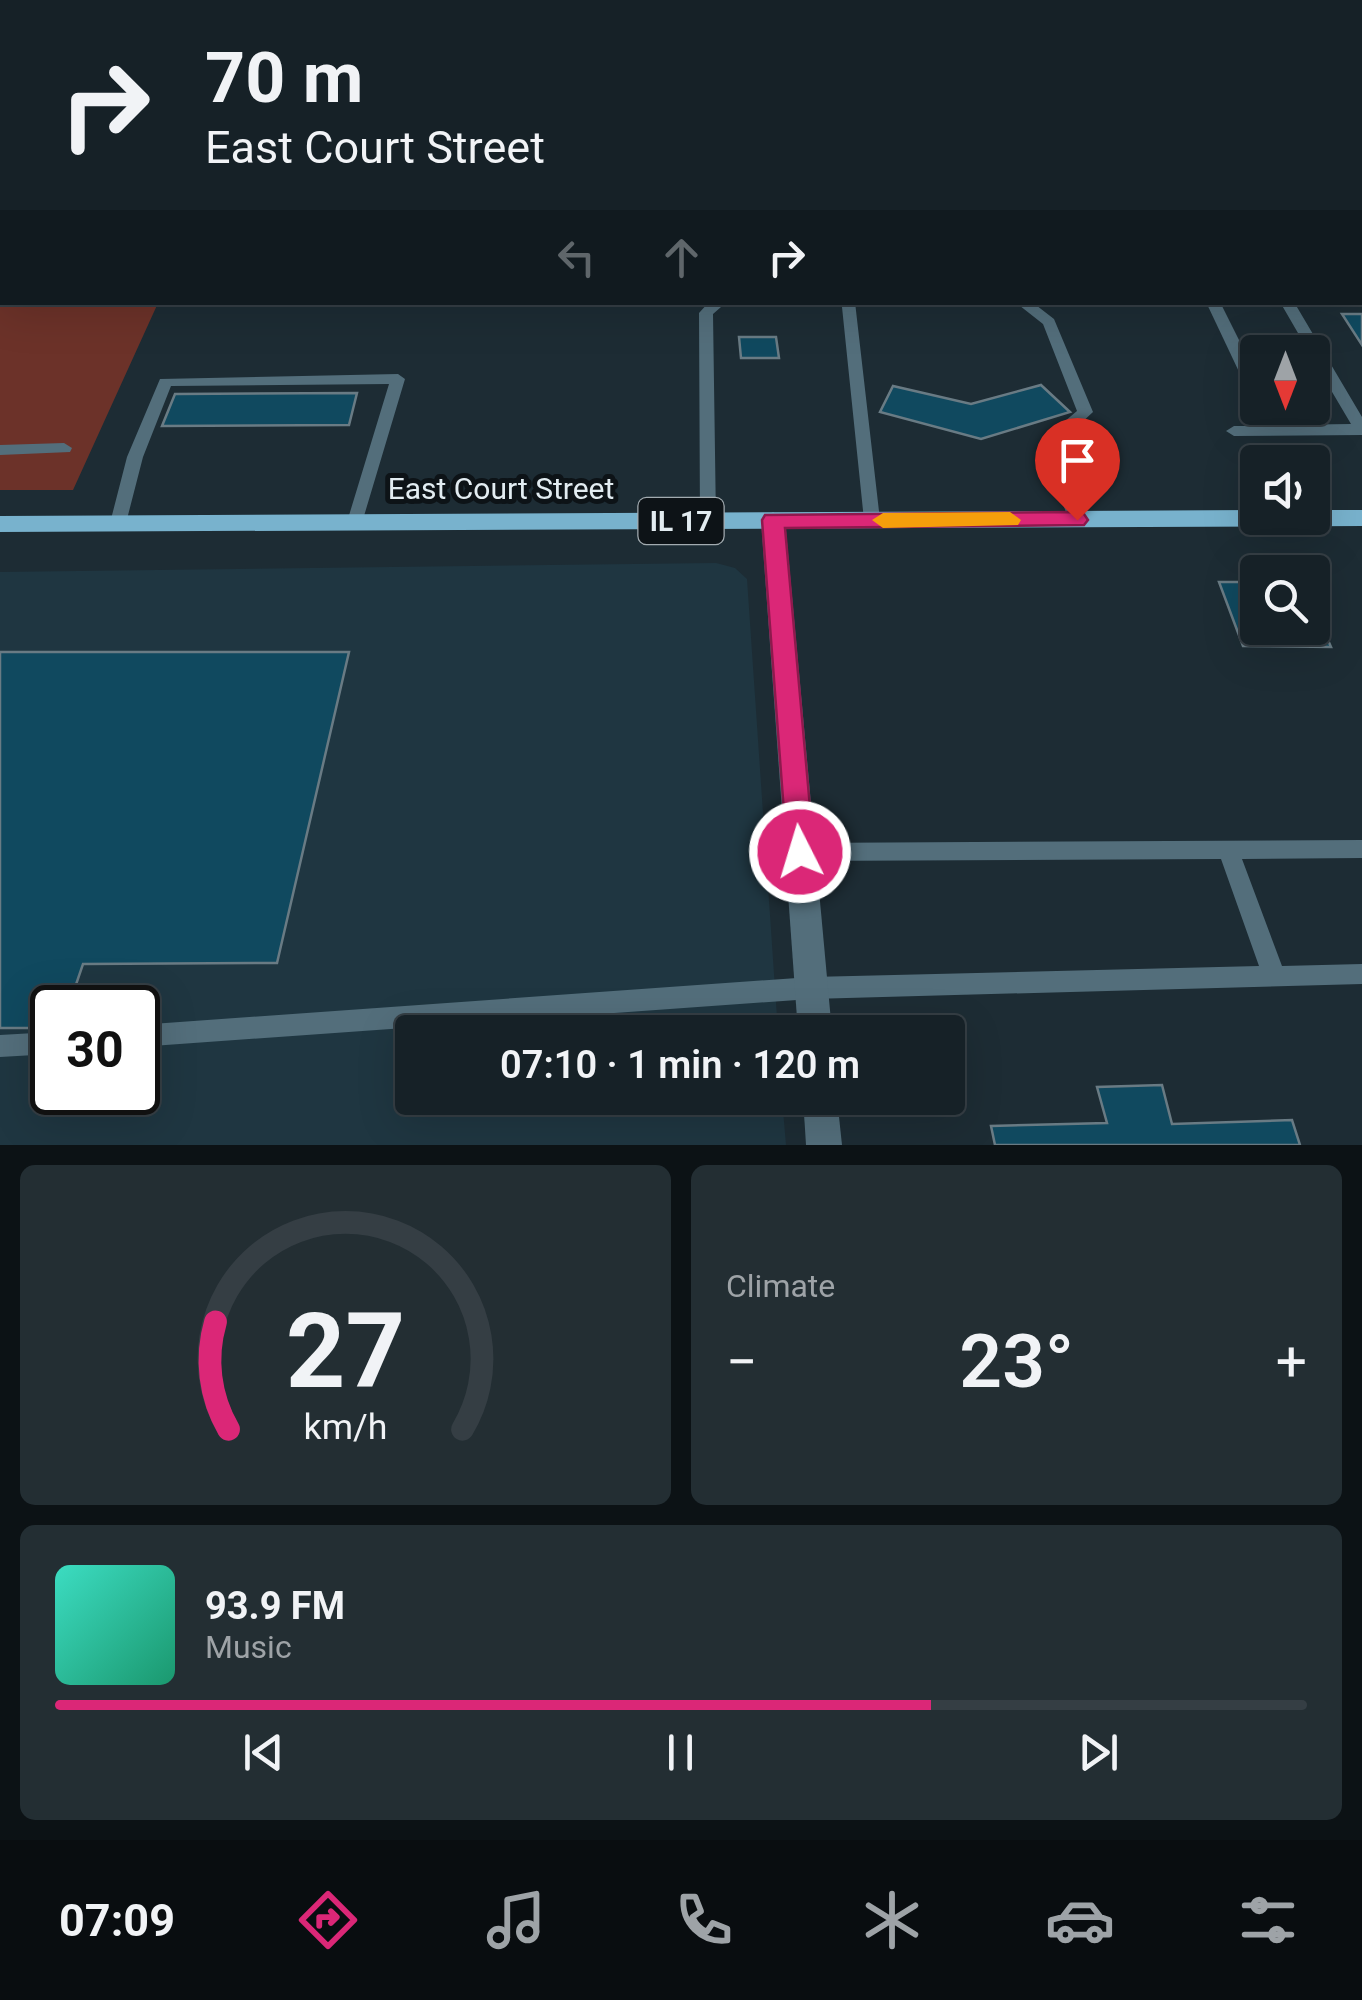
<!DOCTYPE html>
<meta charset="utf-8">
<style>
:root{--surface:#162127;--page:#232e33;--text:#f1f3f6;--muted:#9ea3a7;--line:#353e44;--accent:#db2777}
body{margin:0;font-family:Roboto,sans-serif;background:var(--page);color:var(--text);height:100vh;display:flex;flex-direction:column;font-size:38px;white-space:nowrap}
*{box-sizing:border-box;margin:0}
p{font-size:32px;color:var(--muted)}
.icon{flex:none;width:55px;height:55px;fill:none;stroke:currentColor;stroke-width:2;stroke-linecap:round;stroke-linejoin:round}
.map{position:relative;height:1145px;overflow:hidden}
.details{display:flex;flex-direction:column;gap:20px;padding:20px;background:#0c1215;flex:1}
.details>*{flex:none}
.guide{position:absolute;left:0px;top:0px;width:1362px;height:305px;box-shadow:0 10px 40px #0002,0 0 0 2px var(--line);background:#162127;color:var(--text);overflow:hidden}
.needle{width:65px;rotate:180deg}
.buttons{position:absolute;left:1240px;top:335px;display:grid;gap:20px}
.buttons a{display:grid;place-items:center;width:90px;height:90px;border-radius:10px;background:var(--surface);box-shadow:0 10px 40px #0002,0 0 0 2px var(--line);font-size:50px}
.speed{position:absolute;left:30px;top:985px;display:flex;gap:20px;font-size:50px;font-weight:700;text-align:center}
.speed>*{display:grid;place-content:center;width:130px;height:130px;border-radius:50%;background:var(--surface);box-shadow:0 10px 40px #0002,0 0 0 2px var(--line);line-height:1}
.speed .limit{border:5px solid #111;border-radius:15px;background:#fff;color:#111}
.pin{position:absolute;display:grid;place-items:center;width:85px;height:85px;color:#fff;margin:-102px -42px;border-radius:50% 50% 50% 0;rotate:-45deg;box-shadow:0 0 10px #0007}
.pin .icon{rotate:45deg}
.me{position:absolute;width:110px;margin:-55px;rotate:355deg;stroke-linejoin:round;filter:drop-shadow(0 0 8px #0008)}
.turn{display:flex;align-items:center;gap:35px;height:210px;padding:0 40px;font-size:45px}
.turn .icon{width:130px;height:130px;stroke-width:2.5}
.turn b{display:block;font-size:70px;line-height:85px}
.lanes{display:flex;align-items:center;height:95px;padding:0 40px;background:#0003;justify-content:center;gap:50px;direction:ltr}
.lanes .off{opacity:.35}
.big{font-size:75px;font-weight:600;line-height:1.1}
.details .widget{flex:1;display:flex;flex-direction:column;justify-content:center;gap:15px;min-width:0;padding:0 35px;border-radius:15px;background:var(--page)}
.details .dial{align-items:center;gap:0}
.dial svg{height:260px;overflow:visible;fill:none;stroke:var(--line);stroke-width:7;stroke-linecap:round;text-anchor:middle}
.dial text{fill:var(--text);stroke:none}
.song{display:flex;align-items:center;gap:30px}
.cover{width:120px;height:120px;border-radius:15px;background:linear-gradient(135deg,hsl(170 70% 55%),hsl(160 70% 35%))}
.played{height:10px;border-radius:5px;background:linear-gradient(90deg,var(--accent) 70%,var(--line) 70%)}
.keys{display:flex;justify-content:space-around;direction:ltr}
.heat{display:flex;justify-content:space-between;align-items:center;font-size:55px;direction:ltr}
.details .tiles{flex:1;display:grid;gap:20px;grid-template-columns:1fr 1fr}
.widget:last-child{grid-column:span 2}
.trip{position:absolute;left:395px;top:1015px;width:570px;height:100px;border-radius:10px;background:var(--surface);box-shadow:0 10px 40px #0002,0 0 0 2px var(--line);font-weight:600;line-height:100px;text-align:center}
.tabs{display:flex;height:160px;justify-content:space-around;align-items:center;background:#090d10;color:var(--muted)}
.tabs .icon{width:70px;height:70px}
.tabs .active{color:var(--accent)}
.tabs b{font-size:45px;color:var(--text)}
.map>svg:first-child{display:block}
.built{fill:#1f3641;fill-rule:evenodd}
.green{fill:#6c3229}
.building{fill:#10495f;stroke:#697b84;stroke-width:2.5}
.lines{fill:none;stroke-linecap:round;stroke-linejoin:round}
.service{fill:#536e7b;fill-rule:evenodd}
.minor{fill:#536e7b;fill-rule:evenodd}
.primary{fill:#78b2cd;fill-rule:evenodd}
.rail{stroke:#a8b3b9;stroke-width:5;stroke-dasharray:4 6;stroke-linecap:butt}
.route{fill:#db2777;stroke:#8e194d;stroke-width:2.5}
.slow{fill:#f59e0b}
.labels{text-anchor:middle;stroke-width:10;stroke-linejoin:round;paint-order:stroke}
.shield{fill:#0d1317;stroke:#a2abb0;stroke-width:2.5}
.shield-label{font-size:28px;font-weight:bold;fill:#e2ecf1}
.street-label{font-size:30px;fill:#e2ecf1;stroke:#0d1317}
</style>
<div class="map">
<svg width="1362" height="1145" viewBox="0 0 1362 1145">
<rect width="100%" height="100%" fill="#1d2c34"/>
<g class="built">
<polygon points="1029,0 1362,0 1362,77 1360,2"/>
<path d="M716,563L735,568L747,579L778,1032H412V1098H782L786,1145H0V572ZM52,1008H138V1092H52Z"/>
</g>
<polygon class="green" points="0,0 296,0 2,2 2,302 158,303 73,490 0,490"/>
<g class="building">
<polygon points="1342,314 1362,314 1362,345"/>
<polygon points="739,337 776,337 779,358 741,358"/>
<polygon points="1041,385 1070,412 981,439 880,412 893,386 971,404"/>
<polygon points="357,393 349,425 162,426 175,394"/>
<polygon points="1219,582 1258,582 1258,628 1312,628 1312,604 1331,647 1243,646"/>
<polygon points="0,652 349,652 277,963 83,964 68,1008 52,1008 52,1028 0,1028"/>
<polygon points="1162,1085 1172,1124 1292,1120 1300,1145 995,1145 991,1126 1107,1123 1097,1087"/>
</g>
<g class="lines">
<g class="service">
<polygon points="3,0 15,0 2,3"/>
<rect x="0" y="112" width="2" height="7"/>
<polygon points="0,248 2,248 2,259 0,260"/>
<rect x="1360" y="265" width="2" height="8"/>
<polygon points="709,302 855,302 880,520 878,524 866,524 864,520 842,307 721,307 713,314 716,521 714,525 702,525 700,521 699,313"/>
<polygon points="1015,302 1032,302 1054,319 1093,412 1065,438 1059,452 1085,520 1083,524 1071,524 1069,520 1043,452 1052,432 1077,411 1043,324"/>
<polygon points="1206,302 1220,302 1258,378 1258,400 1250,395"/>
<polygon points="1280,302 1294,302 1362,417 1362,435 1234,436 1226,431 1234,426 1265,426 1256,408 1258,406 1271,408 1280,425 1351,424 1312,358 1312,352 1309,352"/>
<polygon points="398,374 405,379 361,526 355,528 347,522 389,384 171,386 143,457 126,523 118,529 110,523 127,457 160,379"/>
<polygon points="64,443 72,448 70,452 0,455 0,445"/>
<polygon points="1362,840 1362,858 1242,859 1282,966 1362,964 1362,984 811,999 138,1047 138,1025 811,977 1259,966 1221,859 800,861 793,858 789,852 793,846 800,843"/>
<polygon points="52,1032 52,1054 0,1057 0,1035"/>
</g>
<g class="minor">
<polygon points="773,512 785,520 832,1032 798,1032 761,520"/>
<polygon points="803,1098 837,1098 842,1145 806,1145"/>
</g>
<polygon class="primary" points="1258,510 1258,518 1312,518 1312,510 1362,510 1362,526 0,532 0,516"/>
<polyline class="rail" points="918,0 923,2"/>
</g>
<polygon class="route" points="1077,512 1084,514 1088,520 1084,525 785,528 814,852 810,860 800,863 791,860 787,852 762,520 765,515"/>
<polygon class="slow" points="1010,512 1021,520 1018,525 883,528 872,520 883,513"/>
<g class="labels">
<rect class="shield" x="638.5" y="498" width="85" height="46" rx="8"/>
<g class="shield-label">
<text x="681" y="531">IL 17</text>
</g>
<g class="street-label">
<text x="501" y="499">East Court Street</text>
</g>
</g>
</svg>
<div class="buttons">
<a><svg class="needle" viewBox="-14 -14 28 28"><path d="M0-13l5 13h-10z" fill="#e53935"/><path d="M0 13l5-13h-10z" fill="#9ea3a7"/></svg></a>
<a><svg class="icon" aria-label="sound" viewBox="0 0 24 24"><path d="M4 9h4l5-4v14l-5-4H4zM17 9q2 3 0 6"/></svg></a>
<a><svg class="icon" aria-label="search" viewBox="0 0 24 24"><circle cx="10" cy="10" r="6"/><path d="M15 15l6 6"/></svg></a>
</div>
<div class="speed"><div class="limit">30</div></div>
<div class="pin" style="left:1077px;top:520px;background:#d93025"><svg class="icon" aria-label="arrive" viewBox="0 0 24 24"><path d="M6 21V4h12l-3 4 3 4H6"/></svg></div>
<svg class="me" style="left:800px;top:852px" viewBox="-20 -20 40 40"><circle r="17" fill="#db2777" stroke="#fff" stroke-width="3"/><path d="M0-11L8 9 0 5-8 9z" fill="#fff"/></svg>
<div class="trip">07:10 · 1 min · 120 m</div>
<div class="guide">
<div class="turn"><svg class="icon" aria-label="right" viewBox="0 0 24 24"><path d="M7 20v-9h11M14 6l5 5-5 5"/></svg><div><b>70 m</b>East Court Street</div></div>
<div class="lanes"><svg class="icon off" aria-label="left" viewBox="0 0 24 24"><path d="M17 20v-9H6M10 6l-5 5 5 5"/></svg><svg class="icon off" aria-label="ahead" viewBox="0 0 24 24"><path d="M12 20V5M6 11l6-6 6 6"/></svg><svg class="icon" aria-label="right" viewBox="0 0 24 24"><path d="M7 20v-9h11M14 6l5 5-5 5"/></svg></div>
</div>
</div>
<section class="details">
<div class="tiles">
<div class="widget dial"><svg viewBox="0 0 100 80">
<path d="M14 69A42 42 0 1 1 86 69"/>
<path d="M14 69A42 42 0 0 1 10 36" stroke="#db2777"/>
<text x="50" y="56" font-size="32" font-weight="700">27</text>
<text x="50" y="72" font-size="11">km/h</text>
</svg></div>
<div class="widget"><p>Climate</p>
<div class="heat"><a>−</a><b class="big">23°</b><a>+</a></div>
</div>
<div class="widget">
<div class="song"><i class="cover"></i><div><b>93.9 FM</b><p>Music</p></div></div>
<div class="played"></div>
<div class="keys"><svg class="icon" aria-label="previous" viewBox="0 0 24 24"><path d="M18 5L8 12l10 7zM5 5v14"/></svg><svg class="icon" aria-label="pause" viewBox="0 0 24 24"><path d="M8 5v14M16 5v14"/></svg><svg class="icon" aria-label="next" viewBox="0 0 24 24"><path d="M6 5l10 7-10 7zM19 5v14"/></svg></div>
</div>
</div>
</section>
<nav class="tabs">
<b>07:09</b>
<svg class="icon active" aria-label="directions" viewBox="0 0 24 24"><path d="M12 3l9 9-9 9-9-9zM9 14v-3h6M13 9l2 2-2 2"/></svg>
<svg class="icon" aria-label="music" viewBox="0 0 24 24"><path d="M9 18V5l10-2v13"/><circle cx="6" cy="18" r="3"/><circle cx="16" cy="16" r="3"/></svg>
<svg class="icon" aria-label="phone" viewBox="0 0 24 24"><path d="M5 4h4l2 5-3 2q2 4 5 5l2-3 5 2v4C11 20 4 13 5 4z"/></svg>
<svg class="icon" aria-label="climate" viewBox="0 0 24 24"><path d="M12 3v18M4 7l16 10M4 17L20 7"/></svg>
<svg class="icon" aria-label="car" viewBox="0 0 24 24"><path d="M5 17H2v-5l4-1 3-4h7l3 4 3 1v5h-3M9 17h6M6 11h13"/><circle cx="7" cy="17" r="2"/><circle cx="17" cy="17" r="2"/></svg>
<svg class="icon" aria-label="filters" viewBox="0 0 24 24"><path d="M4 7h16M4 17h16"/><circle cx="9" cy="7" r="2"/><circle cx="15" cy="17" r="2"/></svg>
</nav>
